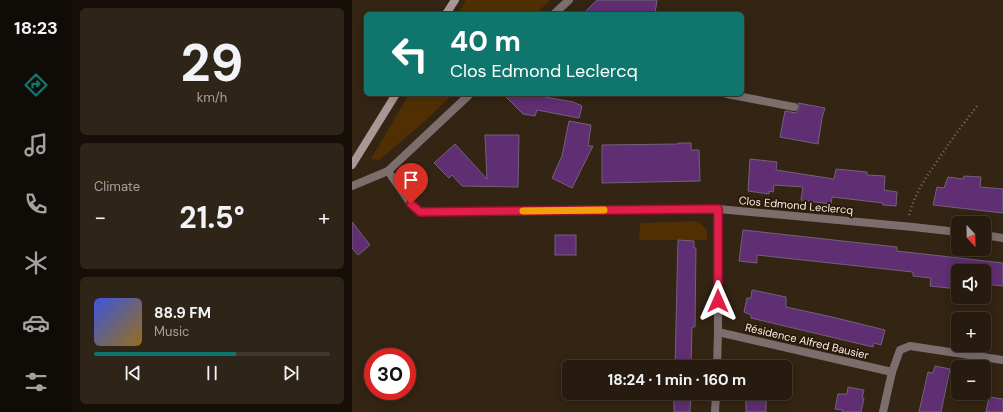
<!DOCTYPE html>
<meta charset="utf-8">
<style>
:root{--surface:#261b0e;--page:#2e2417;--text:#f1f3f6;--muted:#a4a19e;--line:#42392e;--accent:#0f766e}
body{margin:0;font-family:"DM Sans",sans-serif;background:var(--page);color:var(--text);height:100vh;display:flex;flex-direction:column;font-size:15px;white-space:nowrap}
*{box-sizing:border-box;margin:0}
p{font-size:13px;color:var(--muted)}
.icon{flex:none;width:22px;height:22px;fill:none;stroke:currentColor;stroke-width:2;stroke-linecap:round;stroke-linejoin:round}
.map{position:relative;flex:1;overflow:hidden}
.sheet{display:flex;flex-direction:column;gap:8px;padding:8px;background:#150f08;width:280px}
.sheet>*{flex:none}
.guide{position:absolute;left:12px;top:12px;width:380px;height:84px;border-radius:6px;box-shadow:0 2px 10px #0003,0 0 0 1px var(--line);background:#0f766e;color:#fff;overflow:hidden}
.needle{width:26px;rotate:158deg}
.tools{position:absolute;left:599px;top:216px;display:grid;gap:8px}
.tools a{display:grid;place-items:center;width:40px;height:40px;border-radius:6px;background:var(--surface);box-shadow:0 2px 10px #0003,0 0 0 1px var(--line);font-size:20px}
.speed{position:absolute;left:12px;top:348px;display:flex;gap:8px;font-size:20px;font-weight:700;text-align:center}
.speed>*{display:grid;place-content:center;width:52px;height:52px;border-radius:50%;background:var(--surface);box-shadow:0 2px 10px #0003,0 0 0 1px var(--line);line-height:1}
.speed .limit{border:6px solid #d22;background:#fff;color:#111}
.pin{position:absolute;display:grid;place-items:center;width:34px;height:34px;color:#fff;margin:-41px -17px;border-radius:50% 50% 50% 0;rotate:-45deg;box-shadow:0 0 4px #0007}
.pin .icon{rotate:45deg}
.me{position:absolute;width:44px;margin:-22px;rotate:0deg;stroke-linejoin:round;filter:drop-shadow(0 0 3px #0008)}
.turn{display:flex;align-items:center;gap:14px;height:84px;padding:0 20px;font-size:18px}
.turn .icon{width:52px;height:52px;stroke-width:2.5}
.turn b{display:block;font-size:28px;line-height:34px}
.big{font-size:30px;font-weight:700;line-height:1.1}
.sheet .widget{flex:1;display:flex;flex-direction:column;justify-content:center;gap:6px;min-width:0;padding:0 14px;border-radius:6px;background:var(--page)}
.sheet .dial{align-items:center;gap:0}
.dial b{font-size:52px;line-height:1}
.song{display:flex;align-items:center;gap:12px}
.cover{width:48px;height:48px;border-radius:6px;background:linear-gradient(135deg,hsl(230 70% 55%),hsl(40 70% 35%))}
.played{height:4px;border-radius:2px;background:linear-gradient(90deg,var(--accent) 60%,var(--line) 60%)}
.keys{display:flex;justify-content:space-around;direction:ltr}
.heat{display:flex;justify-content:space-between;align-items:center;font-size:22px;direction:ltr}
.trip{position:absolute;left:210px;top:360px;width:230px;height:40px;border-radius:6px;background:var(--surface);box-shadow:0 2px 10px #0003,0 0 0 1px var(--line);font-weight:700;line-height:40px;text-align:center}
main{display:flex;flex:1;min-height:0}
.dock{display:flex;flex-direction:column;width:72px;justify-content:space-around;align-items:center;background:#0f0b06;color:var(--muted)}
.dock .icon{width:28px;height:28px}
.dock .active{color:var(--accent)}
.dock b{font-size:18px;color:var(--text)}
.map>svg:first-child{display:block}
.green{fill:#502f03}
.building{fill:#5f2e73;stroke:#716378}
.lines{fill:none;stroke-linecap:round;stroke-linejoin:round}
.path{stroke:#7d7061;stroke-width:2.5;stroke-dasharray:1 3;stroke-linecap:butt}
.lane{stroke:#7b6e6d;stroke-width:8}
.street{stroke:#7b6e6d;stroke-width:8}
.secondary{stroke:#aa9695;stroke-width:8}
.route-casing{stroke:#92132f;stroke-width:10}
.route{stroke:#e11d48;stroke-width:7}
.slow{stroke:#f59e0b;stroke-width:7}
.labels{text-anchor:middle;stroke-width:4;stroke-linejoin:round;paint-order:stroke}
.street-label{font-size:11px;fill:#fbf0e6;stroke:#291a0a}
</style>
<main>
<nav class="dock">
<b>18:23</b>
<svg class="icon active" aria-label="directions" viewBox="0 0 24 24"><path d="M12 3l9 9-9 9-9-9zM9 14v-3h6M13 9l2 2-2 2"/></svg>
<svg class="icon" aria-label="music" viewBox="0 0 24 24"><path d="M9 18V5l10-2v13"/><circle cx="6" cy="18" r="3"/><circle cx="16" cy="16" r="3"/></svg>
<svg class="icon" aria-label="phone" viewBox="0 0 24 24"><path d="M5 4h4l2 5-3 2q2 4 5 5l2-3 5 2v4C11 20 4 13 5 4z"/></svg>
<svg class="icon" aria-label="climate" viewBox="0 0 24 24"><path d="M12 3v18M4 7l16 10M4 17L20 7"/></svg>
<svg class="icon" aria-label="car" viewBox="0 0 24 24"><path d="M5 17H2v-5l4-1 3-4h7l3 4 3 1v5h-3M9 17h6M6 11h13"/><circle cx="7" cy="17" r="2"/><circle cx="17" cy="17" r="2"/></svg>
<svg class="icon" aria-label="filters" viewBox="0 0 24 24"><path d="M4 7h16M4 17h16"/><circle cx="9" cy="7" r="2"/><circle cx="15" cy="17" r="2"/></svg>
</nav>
<section class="sheet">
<div class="widget dial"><b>29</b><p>km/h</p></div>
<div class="widget"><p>Climate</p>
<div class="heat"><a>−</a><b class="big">21.5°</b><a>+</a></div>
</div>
<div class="widget">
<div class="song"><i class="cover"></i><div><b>88.9 FM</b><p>Music</p></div></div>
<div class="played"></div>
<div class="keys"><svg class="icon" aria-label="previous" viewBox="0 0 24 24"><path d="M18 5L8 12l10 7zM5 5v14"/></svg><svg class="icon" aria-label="pause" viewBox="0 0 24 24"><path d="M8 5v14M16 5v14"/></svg><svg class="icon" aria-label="next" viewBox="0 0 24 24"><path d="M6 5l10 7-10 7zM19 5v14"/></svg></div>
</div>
</section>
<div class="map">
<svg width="651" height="412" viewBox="0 0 651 412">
<rect width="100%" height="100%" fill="#332413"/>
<g class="green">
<polygon points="114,0 198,0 184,14 106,14"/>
<polygon points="57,94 101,94 72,122 27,160 19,159"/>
<polygon points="344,221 349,224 355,230 355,240 287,240 288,223"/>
</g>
<g class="building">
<polygon points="245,0 305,0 303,14 231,14"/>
<polygon points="151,94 193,94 193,97 221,102 230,106 227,118 185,110 183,116 171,114"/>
<polygon points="446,103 473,108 470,118 466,144 428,137 433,111 444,113 447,108"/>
<polygon points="217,121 239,125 236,146 241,146 220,188 200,178 210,156"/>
<polygon points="133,135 167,135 166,187 110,186 100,175 97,178 82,163 103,144 135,179"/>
<polygon points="326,143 339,143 339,150 347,150 348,181 250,183 250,145 326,144"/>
<polygon points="398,159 425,162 424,170 482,179 484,169 515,172 515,175 533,176 532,190 545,192 544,206 531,205 531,203 480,197 479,204 449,200 451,187 422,185 421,192 417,191 417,194 396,191"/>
<polygon points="612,176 629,177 628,187 651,189 651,213 581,205 585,187 592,188 596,177 611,179"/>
<polygon points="0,222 18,245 6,255 0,248"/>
<polygon points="391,230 545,247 545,251 651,263 651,286 632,284 632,271 606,271 606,289 578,286 579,278 561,276 561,272 405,255 405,263 387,261"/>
<rect x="203" y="235" width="21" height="20"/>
<polygon points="326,240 342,241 342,248 344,248 343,327 340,327 339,367 323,367"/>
<polygon points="400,290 434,297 434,307 480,317 533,330 529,345 522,343 521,347 399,318 399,315 392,312 395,298 399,298"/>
<polygon points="583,366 598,369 589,412 567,412 576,372 581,373"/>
<polygon points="496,387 512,390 510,398 512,398 509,412 490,412 491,410 483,409 486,394 495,394"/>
<polygon points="322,393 339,393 338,412 322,412"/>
<rect x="394" y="393" width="20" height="19"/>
<polygon points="637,397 651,399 651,412 634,412"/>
</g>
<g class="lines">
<path class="path" d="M557,215C563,194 572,180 584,163C597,143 611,124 626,105"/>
<polyline class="lane" points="375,94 442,107"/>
<g class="street">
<polyline points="202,14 217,0"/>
<polyline points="36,171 59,204 68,212 366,209 561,227 606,232"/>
<polyline points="0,186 36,171 118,94"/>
<polyline points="632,235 651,238"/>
<polyline points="366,332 540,372"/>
<polyline points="365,367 366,332 366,209"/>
<polyline points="363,412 364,393"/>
<polyline points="531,412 540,372 548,350 558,346 651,360"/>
</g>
<g class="secondary">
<polyline points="94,14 103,0"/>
<polyline points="0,165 44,94"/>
</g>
</g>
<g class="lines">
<g class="route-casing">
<polyline id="route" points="59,204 68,212 366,209 366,301"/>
</g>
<use href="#route" class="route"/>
<polyline class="slow" points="171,211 252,210"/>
</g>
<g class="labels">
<g class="street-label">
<text transform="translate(444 205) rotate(5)" y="4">Clos Edmond Leclercq</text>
<text transform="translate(455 341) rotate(13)" y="4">Résidence Alfred Bausier</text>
</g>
</g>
</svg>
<div class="tools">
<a><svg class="needle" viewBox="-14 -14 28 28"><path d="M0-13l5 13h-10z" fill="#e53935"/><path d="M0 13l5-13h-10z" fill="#a4a19e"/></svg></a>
<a><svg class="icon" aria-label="sound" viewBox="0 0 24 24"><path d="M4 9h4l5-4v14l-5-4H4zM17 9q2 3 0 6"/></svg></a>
<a>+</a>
<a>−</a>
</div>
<div class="speed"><div class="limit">30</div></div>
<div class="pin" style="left:59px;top:204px;background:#d93025"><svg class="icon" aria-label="arrive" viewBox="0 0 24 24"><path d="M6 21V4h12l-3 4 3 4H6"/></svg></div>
<svg class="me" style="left:366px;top:301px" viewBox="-20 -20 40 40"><path d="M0-17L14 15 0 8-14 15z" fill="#e11d48" stroke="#fff" stroke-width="4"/></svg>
<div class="trip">18:24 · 1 min · 160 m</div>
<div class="guide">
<div class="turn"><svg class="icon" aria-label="left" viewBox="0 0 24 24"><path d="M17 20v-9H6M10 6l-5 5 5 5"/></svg><div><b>40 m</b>Clos Edmond Leclercq</div></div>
</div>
</div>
</main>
